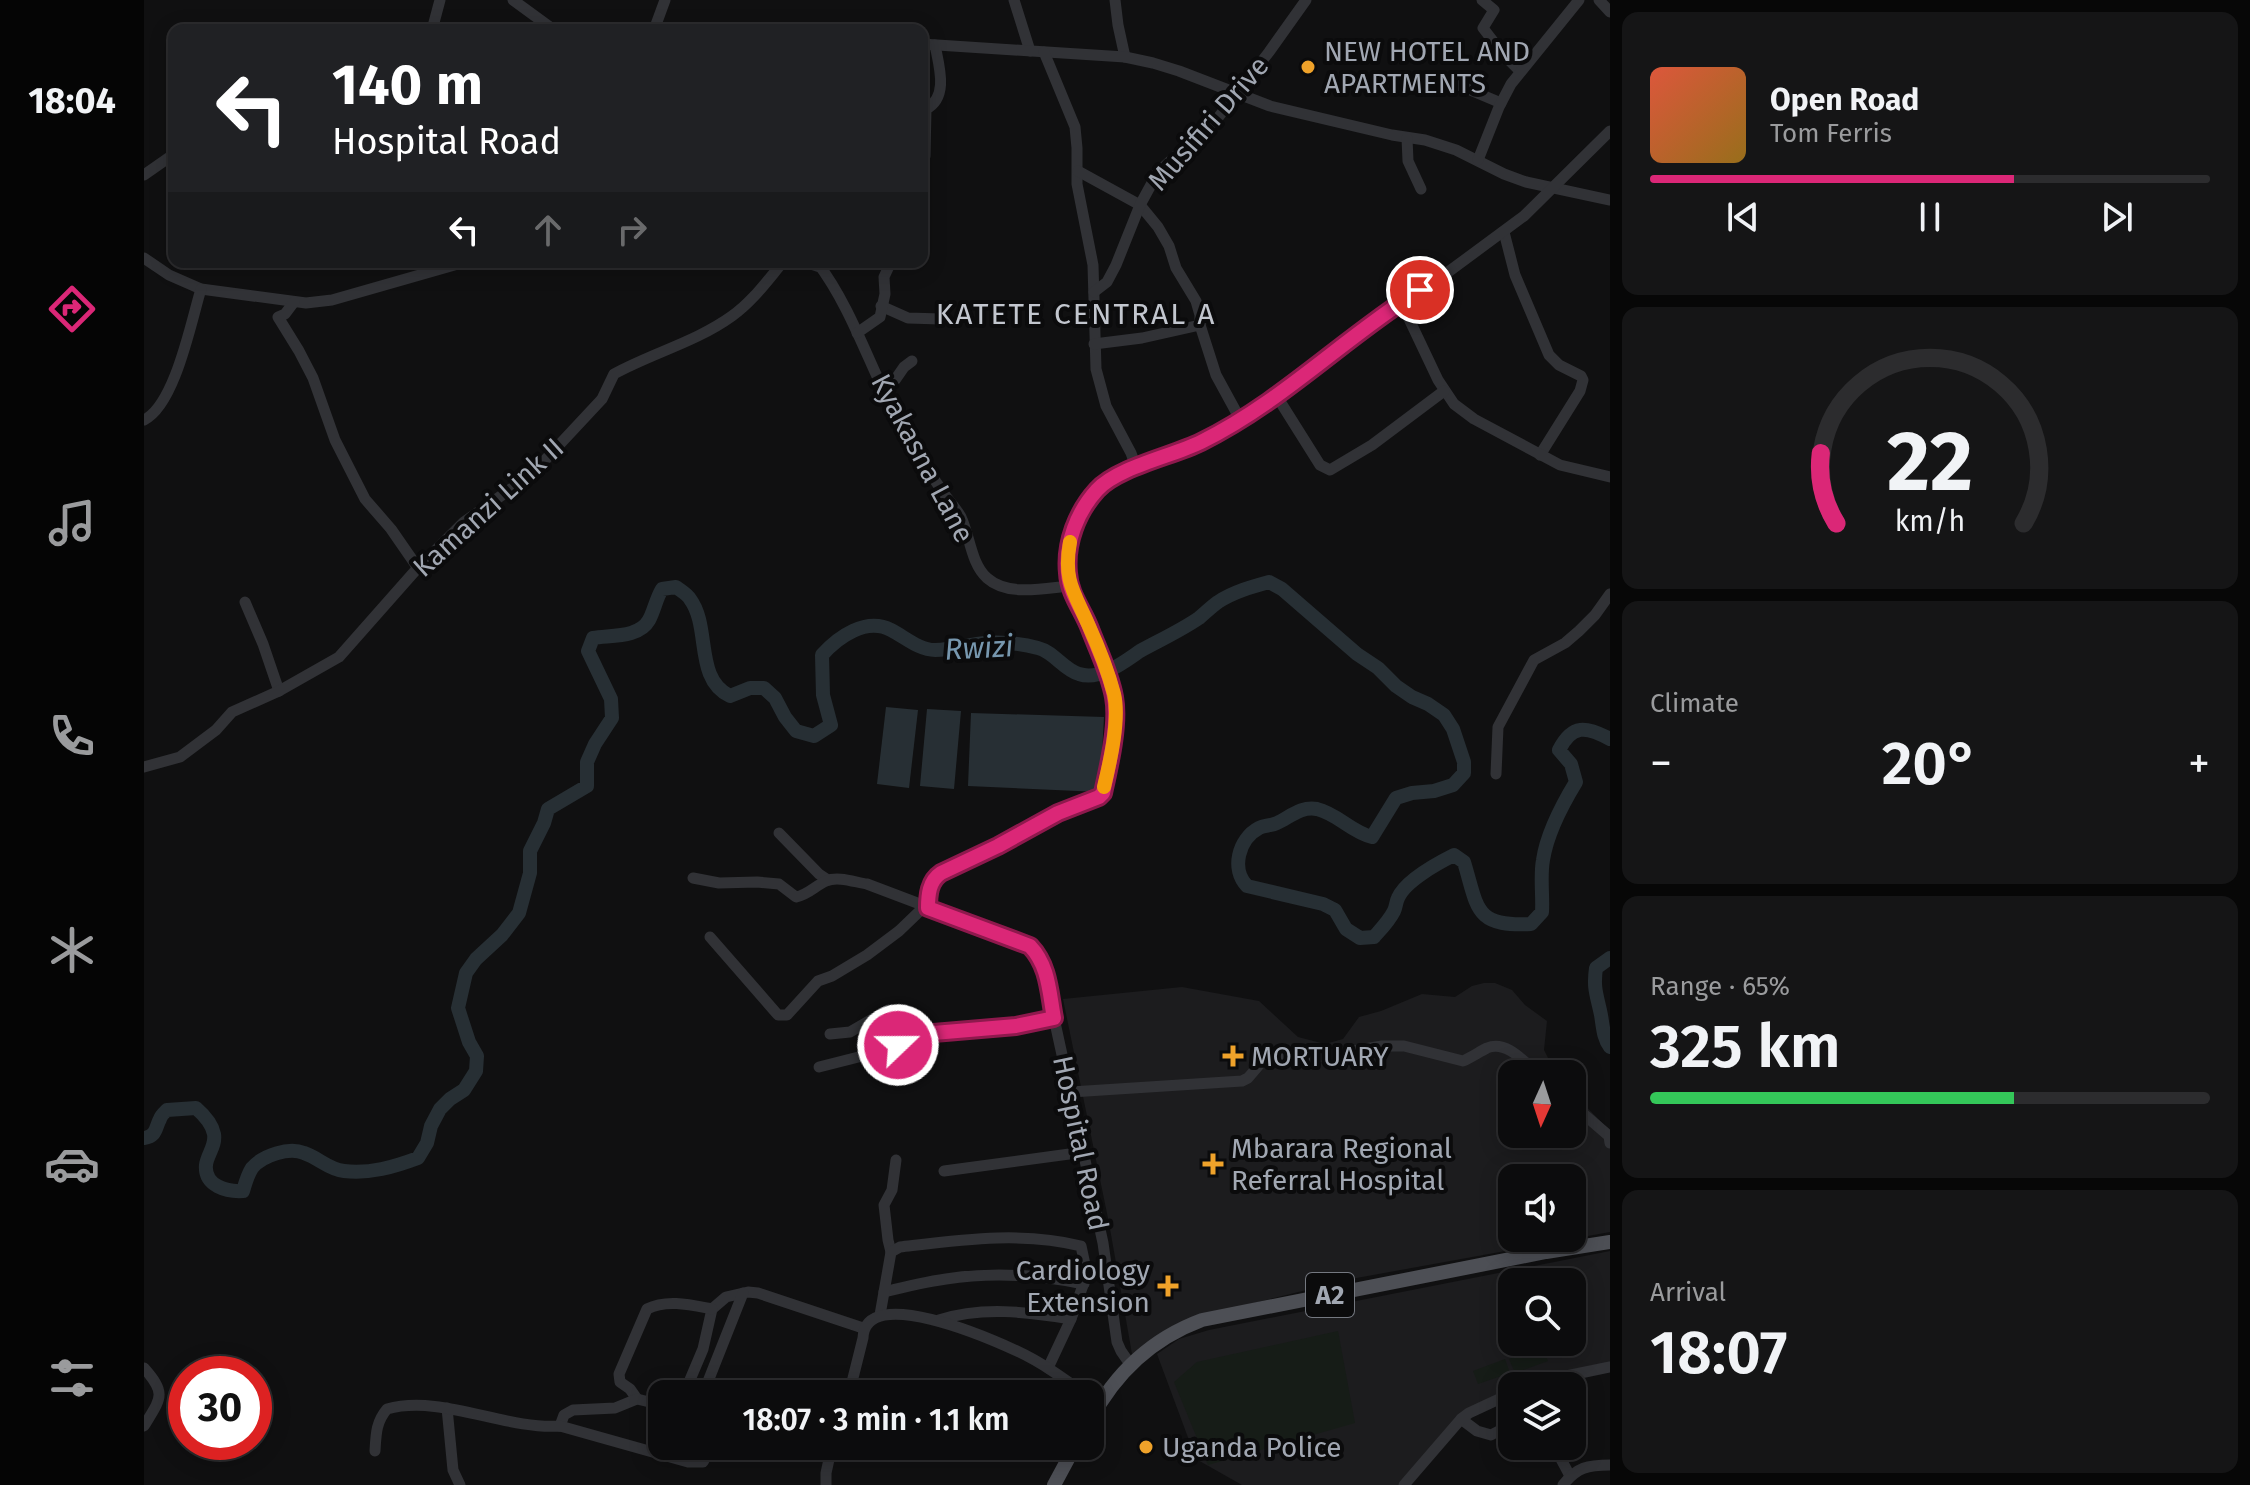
<!DOCTYPE html>
<meta charset="utf-8">
<style>
:root{--surface:#0c0c0d;--page:#151516;--text:#f1f3f6;--muted:#9a9b9d;--line:#2c2c2e;--accent:#db2777}
body{margin:0;font-family:"Fira Sans",sans-serif;background:var(--page);color:var(--text);height:100vh;display:flex;flex-direction:column;font-size:30px;white-space:nowrap}
*{box-sizing:border-box;margin:0}
p{font-size:26px;color:var(--muted)}
.icon{flex:none;width:44px;height:44px;fill:none;stroke:currentColor;stroke-width:2;stroke-linecap:round;stroke-linejoin:round}
.map{position:relative;flex:1;overflow:hidden}
.panel{display:flex;flex-direction:column;gap:12px;padding:12px;background:#070707;width:640px}
.panel>*{flex:none}
.banner{position:absolute;left:24px;top:24px;width:760px;height:244px;border-radius:16px;box-shadow:0 4px 20px #0003,0 0 0 2px var(--line);background:#202124;color:#fff;overflow:hidden}
.needle{width:52px;rotate:183deg}
.fabs{position:absolute;left:1354px;top:1060px;display:grid;gap:16px}
.fabs a{display:grid;place-items:center;width:88px;height:88px;border-radius:16px;background:var(--surface);box-shadow:0 4px 20px #0003,0 0 0 2px var(--line);font-size:40px}
.speed{position:absolute;left:24px;top:1356px;display:flex;gap:16px;font-size:40px;font-weight:700;text-align:center}
.speed>*{display:grid;place-content:center;width:104px;height:104px;border-radius:50%;background:var(--surface);box-shadow:0 4px 20px #0003,0 0 0 2px var(--line);line-height:1}
.speed .limit{border:12px solid #d22;background:#fff;color:#111}
.pin{position:absolute;display:grid;place-items:center;width:68px;height:68px;color:#fff;margin:-34px;border:4px solid #fff;border-radius:50%;box-shadow:0 2px 8px #0007}
.me{position:absolute;width:88px;margin:-44px;rotate:68deg;stroke-linejoin:round;filter:drop-shadow(0 0 6px #0008)}
.turn{display:flex;align-items:center;gap:28px;height:168px;padding:0 32px;font-size:36px}
.turn .icon{width:104px;height:104px;stroke-width:2.5}
.turn b{display:block;font-size:56px;line-height:68px}
.lanes{display:flex;align-items:center;height:76px;padding:0 32px;background:#0003;justify-content:center;gap:40px;direction:ltr}
.lanes .off{opacity:.35}
.big{font-size:60px;font-weight:600;line-height:1.1}
.panel .tile{flex:1;display:flex;flex-direction:column;justify-content:center;gap:12px;min-width:0;padding:0 28px;border-radius:16px;background:var(--page)}
.panel .dial{align-items:center;gap:0}
.dial svg{height:208px;overflow:visible;fill:none;stroke:var(--line);stroke-width:7;stroke-linecap:round;text-anchor:middle}
.dial text{fill:var(--text);stroke:none}
.song{display:flex;align-items:center;gap:24px}
.cover{width:96px;height:96px;border-radius:12px;background:linear-gradient(135deg,hsl(10 70% 55%),hsl(40 70% 35%))}
.played{height:8px;border-radius:4px;background:linear-gradient(90deg,var(--accent) 65%,var(--line) 65%)}
.keys{display:flex;justify-content:space-around;direction:ltr}
.heat{display:flex;justify-content:space-between;align-items:center;font-size:44px;direction:ltr}
.charge{height:12px;border-radius:6px;background:linear-gradient(90deg,#34c759 65%,var(--line) 0)}
.trip{position:absolute;left:504px;top:1380px;width:456px;height:80px;border-radius:16px;background:var(--surface);box-shadow:0 4px 20px #0003,0 0 0 2px var(--line);font-weight:600;line-height:80px;text-align:center}
main{display:flex;flex:1;min-height:0}
.tabs{display:flex;flex-direction:column;width:144px;justify-content:space-around;align-items:center;background:#050505;color:var(--muted)}
.tabs .icon{width:56px;height:56px}
.tabs .selected{color:var(--accent)}
.tabs b{font-size:36px;color:var(--text)}
.map>svg:first-child{display:block}
.built{fill:#1c1c1e;fill-rule:evenodd}
.green{fill:#161c17}
.water{fill:#272f34}
.lines{fill:none;stroke-linecap:round;stroke-linejoin:round}
.river{stroke:#272f34;stroke-width:14}
.minor{stroke:#313236;stroke-width:11}
.major{stroke:#4d4f55;stroke-width:14}
.route-casing{stroke:#8e194d;stroke-width:20}
.route{stroke:#db2777;stroke-width:14}
.slow{stroke:#f59e0b;stroke-width:14}
.poi-dot{fill:#efa22a;stroke:#0b0b0c;stroke-width:3}
.labels{text-anchor:middle;stroke-width:8;stroke-linejoin:round;paint-order:stroke}
.shield{fill:#0b0b0c;stroke:#747880;stroke-width:2}
.shield-label{font-size:26px;font-weight:bold;fill:#a1a7b2}
.poi-label{font-size:28px;fill:#a1a7b2;stroke:#0b0b0c;text-anchor:start}
.street-label{font-size:28px;fill:#a1a7b2;stroke:#0b0b0c}
.neighbourhood-label{font-size:30px;letter-spacing:2px;fill:#c2c6ce;stroke:#0b0b0c}
.water-label{font-size:30px;font-style:italic;fill:#7797ae;stroke:#0b0b0c}
</style>
<main>
<nav class="tabs">
<b>18:04</b>
<svg class="icon selected" aria-label="directions" viewBox="0 0 24 24"><path d="M12 3l9 9-9 9-9-9zM9 14v-3h6M13 9l2 2-2 2"/></svg>
<svg class="icon" aria-label="music" viewBox="0 0 24 24"><path d="M9 18V5l10-2v13"/><circle cx="6" cy="18" r="3"/><circle cx="16" cy="16" r="3"/></svg>
<svg class="icon" aria-label="phone" viewBox="0 0 24 24"><path d="M5 4h4l2 5-3 2q2 4 5 5l2-3 5 2v4C11 20 4 13 5 4z"/></svg>
<svg class="icon" aria-label="climate" viewBox="0 0 24 24"><path d="M12 3v18M4 7l16 10M4 17L20 7"/></svg>
<svg class="icon" aria-label="car" viewBox="0 0 24 24"><path d="M5 17H2v-5l4-1 3-4h7l3 4 3 1v5h-3M9 17h6M6 11h13"/><circle cx="7" cy="17" r="2"/><circle cx="17" cy="17" r="2"/></svg>
<svg class="icon" aria-label="filters" viewBox="0 0 24 24"><path d="M4 7h16M4 17h16"/><circle cx="9" cy="7" r="2"/><circle cx="15" cy="17" r="2"/></svg>
</nav>
<div class="map">
<svg width="1466" height="1485" viewBox="0 0 1466 1485">
<rect width="100%" height="100%" fill="#101011"/>
<g class="built">
<path d="M1340,983H1351L1368,990L1381,1005L1403,1021L1400,1050L1412,1074H1368V1134H1428V1092L1466,1131V1232L1207,1279L1074,1312L988,1354L965,1223L919,999L1038,987L1115,1001L1154,1037L1181,1044L1199,1039L1215,1017L1237,1011L1278,994L1311,997L1328,986ZM1368,1178H1428V1238H1368Z"/>
<path d="M1466,1251V1363L1404,1377L1380,1386H1368V1391L1335,1403L1256,1485H1098L1052,1459L1013,1354L1035,1339L1065,1330ZM1368,1282H1428V1342H1368Z"/>
</g>
<g class="green">
<polygon points="1194,1331 1211,1423 1064,1465 1030,1382 1053,1362"/>
<polygon points="1398,1347 1404,1361 1371,1373 1365,1359"/>
<polygon points="1361,1359 1366,1373 1334,1384 1329,1371"/>
</g>
<g class="water">
<polygon points="742,707 774,710 765,788 733,784"/>
<polygon points="783,709 817,711 810,789 776,786"/>
<polygon points="827,713 960,717 956,792 824,786"/>
</g>
<g class="lines">
<g class="river">
<path d="M1466,958L1452,968C1449,989 1453,995 1457,1015C1459,1026 1459,1038 1466,1047"/>
<path d="M0,1138C13,1136 11,1128 16,1119C17,1115 20,1113 23,1110L52,1108C60,1115 68,1123 70,1134C72,1146 63,1155 62,1165C60,1186 83,1192 99,1191C101,1184 104,1174 108,1168C119,1155 145,1147 160,1153C175,1158 184,1169 200,1171C226,1174 250,1167 274,1158L283,1143L287,1126L296,1109L306,1099L320,1090L332,1071L333,1056L325,1042L314,1008L322,973L332,959L358,935L375,913L386,873V851L400,823L404,809L443,786V762L451,744L468,718L467,699L444,651L449,638C467,635 495,638 505,620C510,611 512,599 518,589L532,587C537,591 543,594 546,599C567,627 550,679 586,696L606,688H620L631,698L641,717L652,731L670,736L687,725L679,695L678,655C694,637 722,617 747,630C761,637 775,650 791,650C806,650 819,646 833,644C852,641 876,643 894,648C910,652 920,670 935,674C956,681 980,662 996,651C1016,640 1036,631 1055,618C1061,613 1067,607 1074,602C1089,592 1107,587 1125,582L1138,589L1213,654L1234,668L1252,686L1268,697L1284,704L1300,715L1309,729L1320,762V773L1309,785L1290,791L1268,793L1252,798L1228,837C1207,832 1194,814 1173,809C1157,806 1146,817 1133,823C1127,826 1120,825 1115,828C1094,839 1087,870 1103,886L1179,904L1191,910L1202,929L1216,938L1230,937C1238,928 1245,921 1250,911C1252,907 1252,902 1254,898C1261,881 1294,863 1310,855L1320,862C1334,908 1330,927 1387,924L1398,912C1399,895 1396,876 1399,860C1403,833 1418,805 1432,782L1427,764L1415,750C1428,724 1442,726 1466,739"/>
</g>
<g class="minor">
<polyline points="369,0 410,30"/>
<polyline points="870,0 886,51"/>
<polyline points="971,0 974,25 981,57"/>
<polyline points="1338,0 1350,10 1339,28 1359,54 1376,71"/>
<polyline points="1455,0 1466,12"/>
<polyline points="288,30 296,0"/>
<polyline points="510,30 521,0"/>
<polyline points="778,44 981,57 1009,63 1035,71 1126,106 1248,135 1281,140 1312,150 1360,174 1382,182 1466,200"/>
<polyline points="900,52 931,127 933,148 933,184 949,265 952,369 962,406 987,453 992,467"/>
<polyline points="1312,84 1357,103"/>
<polyline points="1263,138 1264,161 1277,189"/>
<polyline points="1334,160 1355,107 1367,84 1435,0"/>
<path d="M778,163L781,156L782,109C805,97 795,66 791,45"/>
<polyline points="934,171 996,205 1014,227 1025,246 1032,268 1052,301 1056,315 1056,325"/>
<polyline points="0,175 30,154"/>
<polyline points="1360,232 1371,275 1405,355 1415,365 1437,376 1439,380 1436,391 1396,455"/>
<polyline points="0,258 25,275 57,289 162,303 188,300 321,262"/>
<polyline points="661,262 676,267"/>
<path d="M673,262C710,311 727,372 757,425C769,448 784,471 799,492C805,501 812,508 817,517C826,536 827,564 843,578C864,597 901,588 926,586"/>
<polyline points="950,292 963,282 972,265 996,205 1014,172 1073,119 1125,52 1162,0"/>
<polyline points="150,302 141,314 134,317 155,351 169,378 191,440 221,499 247,529 274,568"/>
<polyline points="1257,302 1294,380 1310,404 1330,419 1416,465 1466,477"/>
<polyline points="737,306 764,318 797,319"/>
<polyline points="713,333 736,317 741,294 740,277 747,262"/>
<polyline points="950,344 998,338 1056,325 1072,375 1096,419"/>
<polyline points="735,380 751,380 760,367 768,361"/>
<polyline points="1132,395 1176,465 1186,470 1228,445 1300,391"/>
<path d="M0,420C31,405 47,322 57,289"/>
<polyline points="101,602 119,644 135,691"/>
<path d="M0,767L36,757L72,730L88,712L135,691L195,657L271,571L320,522L388,474L458,399L470,374C508,353 552,342 588,316C608,302 623,281 639,262"/>
<polyline points="1352,774 1354,727 1390,660 1421,643 1435,631 1451,615 1466,594"/>
<polyline points="635,833 675,874 684,880"/>
<path d="M549,878L575,883L613,882L635,884L652,897C664,895 671,886 682,881C694,876 710,882 723,884L876,942L886,946L896,956L901,970L910,1018L959,1243L973,1342L977,1351L986,1364"/>
<polyline points="784,908 784,895 791,877 854,846 914,813 955,797 959,793 970,725 970,695 944,624 926,586 923,571 928,530 954,488 992,467 1058,441 1132,395 1257,302 1296,278 1380,216 1466,131"/>
<polyline points="566,937 634,1015 643,1015 674,981 688,976 723,955 755,931 780,907"/>
<polyline points="686,1034 706,1032 744,1010 752,1011 762,1032 766,1035 872,1026 910,1018"/>
<path d="M675,1067L750,1048C755,1046 757,1037 762,1032"/>
<path d="M927,1092L1098,1081L1104,1078L1121,1058L1162,1059L1238,1046H1260L1319,1061C1328,1057 1335,1052 1343,1048C1363,1040 1380,1062 1394,1074"/>
<polyline points="1428,1104 1465,1136 1466,1143"/>
<polyline points="800,1171 940,1152"/>
<polyline points="747,1252 744,1240 740,1205 748,1190 752,1160"/>
<path d="M740,1292C760,1287 781,1282 802,1279C846,1272 896,1275 940,1284"/>
<path d="M736,1315L747,1252L756,1247C816,1240 878,1231 937,1246L943,1274L927,1319L904,1368"/>
<path d="M795,1320C838,1306 883,1312 927,1319"/>
<path d="M0,1368C23,1394 17,1398 0,1426"/>
<polyline points="1388,1386 1422,1376 1466,1367"/>
<polyline points="540,1394 559,1349 568,1309 582,1297 604,1292 614,1293 719,1328"/>
<polyline points="559,1394 599,1293"/>
<path d="M705,1394L719,1338C721,1283 847,1339 873,1351C897,1362 919,1378 941,1394"/>
<path d="M493,1399L486,1389L476,1382L475,1374L503,1309C523,1299 547,1305 568,1309"/>
<polyline points="303,1408 309,1470 316,1485"/>
<polyline points="1317,1419 1333,1431 1347,1435 1368,1424"/>
<polyline points="416,1426 420,1415 429,1410 471,1408 493,1399 518,1405"/>
<polyline points="1410,1446 1426,1476"/>
<path d="M231,1451C232,1434 232,1422 243,1409C297,1394 361,1430 416,1426L544,1462H559L568,1446"/>
<polyline points="682,1485 682,1473 688,1446"/>
<polyline points="1260,1485 1317,1419 1325,1413 1368,1393"/>
<path d="M1419,1485C1433,1467 1444,1465 1466,1465"/>
</g>
<g class="major">
<path d="M946,1421C971,1373 1007,1339 1058,1320L1402,1252L1466,1242"/>
<polyline points="910,1485 931,1446"/>
</g>
</g>
<g class="lines">
<g class="route-casing">
<path id="route" d="M754,1045L756,1037L762,1032L766,1035L872,1026L910,1018C905,992 905,966 886,946L784,908C784,895 785,881 797,873L854,846L914,813L955,797L959,793C965,766 975,724 970,697C966,674 954,650 946,629C939,610 925,594 924,573C921,543 933,512 953,490C974,467 1029,456 1057,442C1138,402 1201,337 1276,290"/>
</g>
<use href="#route" class="route"/>
<path class="slow" d="M926,542C919,580 930,592 944,624C954,646 964,671 970,694C976,719 966,762 960,787"/>
</g>
<g class="poi-dot">
<circle cx="1164" cy="67" r="8"/>
<path d="M1085 1044h8v8h8v8h-8v8h-8v-8h-8v-8h8z"/>
<path d="M1065 1152h8v8h8v8h-8v8h-8v-8h-8v-8h8z"/>
<path d="M1020 1274h8v8h8v8h-8v8h-8v-8h-8v-8h8z"/>
<circle cx="1002" cy="1447" r="8"/>
</g>
<g class="labels">
<rect class="shield" x="1162" y="1273" width="48" height="44" rx="6"/>
<g class="shield-label">
<text x="1186" y="1304">A2</text>
</g>
<g class="poi-label">
<text x="1180" y="61">NEW HOTEL AND<tspan x="1180" dy="32">APARTMENTS</tspan></text>
<text x="1107" y="1066">MORTUARY</text>
<text x="1087" y="1158">Mbarara Regional<tspan x="1087" dy="32">Referral Hospital</tspan></text>
<text x="1006" y="1280" text-anchor="end">Cardiology<tspan x="1006" dy="32">Extension</tspan></text>
<text x="1018" y="1457">Uganda Police</text>
</g>
<g class="street-label">
<text transform="translate(1064 123) rotate(-49)" y="10">Musifiri Drive</text>
<text transform="translate(779 458) rotate(62)" y="10">Kyakasna Lane</text>
<text transform="translate(344 507) rotate(-42)" y="10">Kamanzi Link II</text>
<text transform="translate(937 1143) rotate(78)" y="10">Hospital Road</text>
</g>
<g class="neighbourhood-label">
<text x="932" y="324">KATETE CENTRAL A</text>
</g>
<g class="water-label">
<text transform="translate(835 648) rotate(-3)" y="10">Rwizi</text>
</g>
</g>
</svg>
<div class="fabs">
<a><svg class="needle" viewBox="-14 -14 28 28"><path d="M0-13l5 13h-10z" fill="#e53935"/><path d="M0 13l5-13h-10z" fill="#9a9b9d"/></svg></a>
<a><svg class="icon" aria-label="sound" viewBox="0 0 24 24"><path d="M4 9h4l5-4v14l-5-4H4zM17 9q2 3 0 6"/></svg></a>
<a><svg class="icon" aria-label="search" viewBox="0 0 24 24"><circle cx="10" cy="10" r="6"/><path d="M15 15l6 6"/></svg></a>
<a><svg class="icon" aria-label="layers" viewBox="0 0 24 24"><path d="M12 4l9 5-9 5-9-5zM3 14l9 5 9-5"/></svg></a>
</div>
<div class="speed"><div class="limit">30</div></div>
<div class="pin" style="left:1276px;top:290px;background:#d93025"><svg class="icon" aria-label="arrive" viewBox="0 0 24 24"><path d="M6 21V4h12l-3 4 3 4H6"/></svg></div>
<svg class="me" style="left:754px;top:1045px" viewBox="-20 -20 40 40"><circle r="17" fill="#db2777" stroke="#fff" stroke-width="3"/><path d="M0-11L8 9 0 5-8 9z" fill="#fff"/></svg>
<div class="trip">18:07 · 3 min · 1.1 km</div>
<div class="banner">
<div class="turn"><svg class="icon" aria-label="left" viewBox="0 0 24 24"><path d="M17 20v-9H6M10 6l-5 5 5 5"/></svg><div><b>140 m</b>Hospital Road</div></div>
<div class="lanes"><svg class="icon" aria-label="left" viewBox="0 0 24 24"><path d="M17 20v-9H6M10 6l-5 5 5 5"/></svg><svg class="icon off" aria-label="ahead" viewBox="0 0 24 24"><path d="M12 20V5M6 11l6-6 6 6"/></svg><svg class="icon off" aria-label="right" viewBox="0 0 24 24"><path d="M7 20v-9h11M14 6l5 5-5 5"/></svg></div>
</div>
</div>
<section class="panel">
<div class="tile">
<div class="song"><i class="cover"></i><div><b>Open Road</b><p>Tom Ferris</p></div></div>
<div class="played"></div>
<div class="keys"><svg class="icon" aria-label="previous" viewBox="0 0 24 24"><path d="M18 5L8 12l10 7zM5 5v14"/></svg><svg class="icon" aria-label="pause" viewBox="0 0 24 24"><path d="M8 5v14M16 5v14"/></svg><svg class="icon" aria-label="next" viewBox="0 0 24 24"><path d="M6 5l10 7-10 7zM19 5v14"/></svg></div>
</div>
<div class="tile dial"><svg viewBox="0 0 100 80">
<path d="M14 69A42 42 0 1 1 86 69"/>
<path d="M14 69A42 42 0 0 1 8 42" stroke="#db2777"/>
<text x="50" y="56" font-size="32" font-weight="700">22</text>
<text x="50" y="72" font-size="11">km/h</text>
</svg></div>
<div class="tile"><p>Climate</p>
<div class="heat"><a>−</a><b class="big">20°</b><a>+</a></div>
</div>
<div class="tile"><p>Range · 65%</p><b class="big">325 km</b><div class="charge"></div></div>
<div class="tile"><p>Arrival</p><b class="big">18:07</b></div>
</section>
</main>
